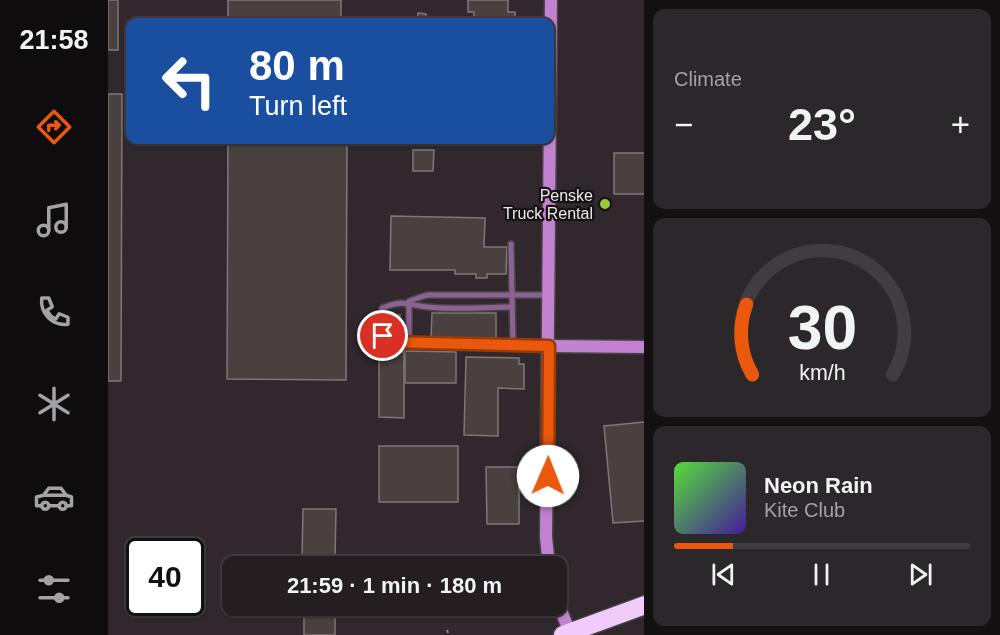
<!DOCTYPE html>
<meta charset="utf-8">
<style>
:root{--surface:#241e21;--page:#2c272a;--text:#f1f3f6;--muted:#a3a2a5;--line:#413c3f;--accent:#ea580c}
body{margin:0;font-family:Helvetica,sans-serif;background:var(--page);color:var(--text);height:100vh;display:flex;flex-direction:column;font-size:22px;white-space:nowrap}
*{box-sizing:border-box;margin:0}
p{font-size:20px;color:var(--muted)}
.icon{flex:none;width:33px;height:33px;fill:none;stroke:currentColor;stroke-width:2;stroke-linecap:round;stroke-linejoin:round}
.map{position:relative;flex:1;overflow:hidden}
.sheet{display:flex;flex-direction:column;gap:9px;padding:9px;background:#141012;width:356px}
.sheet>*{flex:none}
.guide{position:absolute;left:18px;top:18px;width:428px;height:126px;border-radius:12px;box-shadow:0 2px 4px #0004,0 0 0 2px var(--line);background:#1a4fa0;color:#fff;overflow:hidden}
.speed{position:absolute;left:18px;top:538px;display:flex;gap:12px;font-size:30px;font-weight:700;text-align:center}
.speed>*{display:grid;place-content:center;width:78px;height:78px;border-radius:50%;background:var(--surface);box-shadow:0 2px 4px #0004,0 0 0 2px var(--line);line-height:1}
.speed .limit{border:3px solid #111;border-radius:9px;background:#fff;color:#111}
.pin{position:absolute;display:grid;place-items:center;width:51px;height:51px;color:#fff;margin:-26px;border:3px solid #fff;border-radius:50%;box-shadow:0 2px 6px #0007}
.me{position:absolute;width:66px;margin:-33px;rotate:1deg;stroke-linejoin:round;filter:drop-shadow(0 0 4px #0008)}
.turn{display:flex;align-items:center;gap:21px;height:126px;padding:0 24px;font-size:27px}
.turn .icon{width:78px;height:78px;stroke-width:2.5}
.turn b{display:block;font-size:42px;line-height:51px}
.big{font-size:45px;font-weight:800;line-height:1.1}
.sheet .tile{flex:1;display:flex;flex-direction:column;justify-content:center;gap:9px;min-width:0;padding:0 21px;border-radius:12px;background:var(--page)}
.sheet .dial{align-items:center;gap:0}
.dial svg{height:156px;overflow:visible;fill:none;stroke:var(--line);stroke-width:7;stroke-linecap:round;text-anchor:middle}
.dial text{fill:var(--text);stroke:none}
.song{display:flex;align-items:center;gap:18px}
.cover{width:72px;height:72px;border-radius:9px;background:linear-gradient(135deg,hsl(110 70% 55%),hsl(260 70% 35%))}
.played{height:6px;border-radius:3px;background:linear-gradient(90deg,var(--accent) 20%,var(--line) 20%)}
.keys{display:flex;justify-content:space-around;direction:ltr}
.heat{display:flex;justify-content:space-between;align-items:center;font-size:33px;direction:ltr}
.trip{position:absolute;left:114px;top:556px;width:345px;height:60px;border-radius:12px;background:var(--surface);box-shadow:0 2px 4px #0004,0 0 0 2px var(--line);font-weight:800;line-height:60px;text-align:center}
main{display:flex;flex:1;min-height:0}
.tab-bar{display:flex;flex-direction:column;width:108px;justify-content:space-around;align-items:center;background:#0e0c0d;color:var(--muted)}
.tab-bar .icon{width:42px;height:42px}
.tab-bar .on{color:var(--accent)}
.tab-bar b{font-size:27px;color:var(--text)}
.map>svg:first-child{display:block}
.building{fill:#494040;stroke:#817677;stroke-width:1.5}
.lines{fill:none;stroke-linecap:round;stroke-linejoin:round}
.lane-casing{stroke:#4a4346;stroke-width:8}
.secondary-casing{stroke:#4a4346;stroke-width:15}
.highway-casing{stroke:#4a4346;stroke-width:21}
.path{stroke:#928b8e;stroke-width:2;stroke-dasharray:3 3;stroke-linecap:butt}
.lane{stroke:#8a6393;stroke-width:5}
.secondary{stroke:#c182cf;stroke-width:12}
.highway{stroke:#f1cbfa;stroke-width:18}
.route-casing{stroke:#983908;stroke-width:15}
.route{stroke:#ea580c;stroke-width:10}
.poi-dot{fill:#9acb34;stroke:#161214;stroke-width:2}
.labels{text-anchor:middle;stroke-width:4.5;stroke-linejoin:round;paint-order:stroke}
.poi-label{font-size:16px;fill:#ece6e9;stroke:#161214;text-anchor:end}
</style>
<main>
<nav class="tab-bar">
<b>21:58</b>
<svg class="icon on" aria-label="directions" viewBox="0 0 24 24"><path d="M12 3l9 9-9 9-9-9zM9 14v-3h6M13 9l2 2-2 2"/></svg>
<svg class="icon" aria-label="music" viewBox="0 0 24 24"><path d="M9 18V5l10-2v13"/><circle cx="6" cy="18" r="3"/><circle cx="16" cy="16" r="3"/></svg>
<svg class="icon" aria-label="phone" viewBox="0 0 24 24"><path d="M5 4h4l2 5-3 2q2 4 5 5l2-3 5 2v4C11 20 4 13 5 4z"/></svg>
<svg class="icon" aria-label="climate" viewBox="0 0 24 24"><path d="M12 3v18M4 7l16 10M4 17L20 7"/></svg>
<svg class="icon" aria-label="car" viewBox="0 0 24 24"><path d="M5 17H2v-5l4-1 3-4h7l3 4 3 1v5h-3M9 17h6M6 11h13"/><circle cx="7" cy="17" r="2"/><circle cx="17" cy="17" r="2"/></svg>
<svg class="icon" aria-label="filters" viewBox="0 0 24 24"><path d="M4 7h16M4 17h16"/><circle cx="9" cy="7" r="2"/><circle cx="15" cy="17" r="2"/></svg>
</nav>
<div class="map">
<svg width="537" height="635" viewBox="0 0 537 635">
<rect width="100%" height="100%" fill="#30282c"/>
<g class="building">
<rect x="0" y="0" width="10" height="50"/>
<rect x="120" y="0" width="113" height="22"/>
<polygon points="360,0 400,0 400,12 407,12 407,22 366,22 366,12 360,12"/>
<polygon points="310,13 318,14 318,22 309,22"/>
<polygon points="0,94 14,94 13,381 0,381"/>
<polygon points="120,140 239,140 238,380 119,379"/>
<polygon points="305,150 326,150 325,171 305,171"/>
<rect x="506" y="153" width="31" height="41"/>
<polygon points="283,216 377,218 376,247 399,247 398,274 379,274 379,278 368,278 368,274 347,274 347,270 282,270"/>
<polygon points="324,313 388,313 388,339 323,339"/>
<rect x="279" y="315" width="13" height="20"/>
<polygon points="297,351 348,352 348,383 297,383"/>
<polygon points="271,352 296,352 296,418 271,417"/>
<polygon points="358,357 411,358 411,364 416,364 416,389 390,388 390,436 356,435"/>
<polygon points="537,422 537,521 505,523 496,426"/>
<rect x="271" y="446" width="79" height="56"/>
<polygon points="378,467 411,467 411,524 379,524"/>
<polygon points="195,509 228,509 227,560 194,560"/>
<polygon points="391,555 404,555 404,564 380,567 380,562 391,562"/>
<rect x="196" y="606" width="31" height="29"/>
<polygon points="274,606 309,606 273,617"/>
</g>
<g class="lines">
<g class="lane-casing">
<g id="lane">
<polyline points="403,244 405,344"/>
<path d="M404,307C377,307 347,310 320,307C298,305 297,299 274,308L275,336L282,342L439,345"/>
<polyline points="301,343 301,301 319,295 439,295"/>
</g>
</g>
<g class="secondary-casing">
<g id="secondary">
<polyline points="441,346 537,347"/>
<polyline points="441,567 438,537 443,0"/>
<polyline points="448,598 462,633"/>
</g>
</g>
<g class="highway-casing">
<polyline id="highway" points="455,635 537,605"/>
</g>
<polyline class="path" points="339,630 341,635"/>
<use href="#lane" class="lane"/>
<use href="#secondary" class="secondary"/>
<use href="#highway" class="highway"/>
</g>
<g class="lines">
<g class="route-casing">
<polyline id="route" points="275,336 282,342 441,346 440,476"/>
</g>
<use href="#route" class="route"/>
</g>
<circle class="poi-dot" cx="497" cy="204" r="6"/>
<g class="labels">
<g class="poi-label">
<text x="485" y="201">Penske<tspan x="485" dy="18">Truck Rental</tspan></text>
</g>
</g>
</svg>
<div class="speed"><div class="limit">40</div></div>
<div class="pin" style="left:275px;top:336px;background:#d93025"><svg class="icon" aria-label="arrive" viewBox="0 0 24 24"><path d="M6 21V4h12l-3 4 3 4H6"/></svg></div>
<svg class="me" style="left:440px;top:476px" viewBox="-20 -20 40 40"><circle r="19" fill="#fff"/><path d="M0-13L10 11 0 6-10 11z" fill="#ea580c"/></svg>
<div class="trip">21:59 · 1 min · 180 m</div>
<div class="guide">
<div class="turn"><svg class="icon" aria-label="left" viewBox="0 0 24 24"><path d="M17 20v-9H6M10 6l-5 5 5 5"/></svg><div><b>80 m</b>Turn left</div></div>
</div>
</div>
<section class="sheet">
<div class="tile"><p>Climate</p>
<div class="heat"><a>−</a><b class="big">23°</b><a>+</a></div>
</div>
<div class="tile dial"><svg viewBox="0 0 100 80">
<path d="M14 69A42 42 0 1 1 86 69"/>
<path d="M14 69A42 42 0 0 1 11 33" stroke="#ea580c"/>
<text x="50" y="56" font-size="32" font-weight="700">30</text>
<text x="50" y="72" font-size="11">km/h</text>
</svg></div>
<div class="tile">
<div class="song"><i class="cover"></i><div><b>Neon Rain</b><p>Kite Club</p></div></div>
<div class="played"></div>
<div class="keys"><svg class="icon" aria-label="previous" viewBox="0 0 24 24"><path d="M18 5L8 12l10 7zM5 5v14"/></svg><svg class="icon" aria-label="pause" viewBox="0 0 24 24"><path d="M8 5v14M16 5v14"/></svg><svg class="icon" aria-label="next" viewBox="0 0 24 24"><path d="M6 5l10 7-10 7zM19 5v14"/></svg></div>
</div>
</section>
</main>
